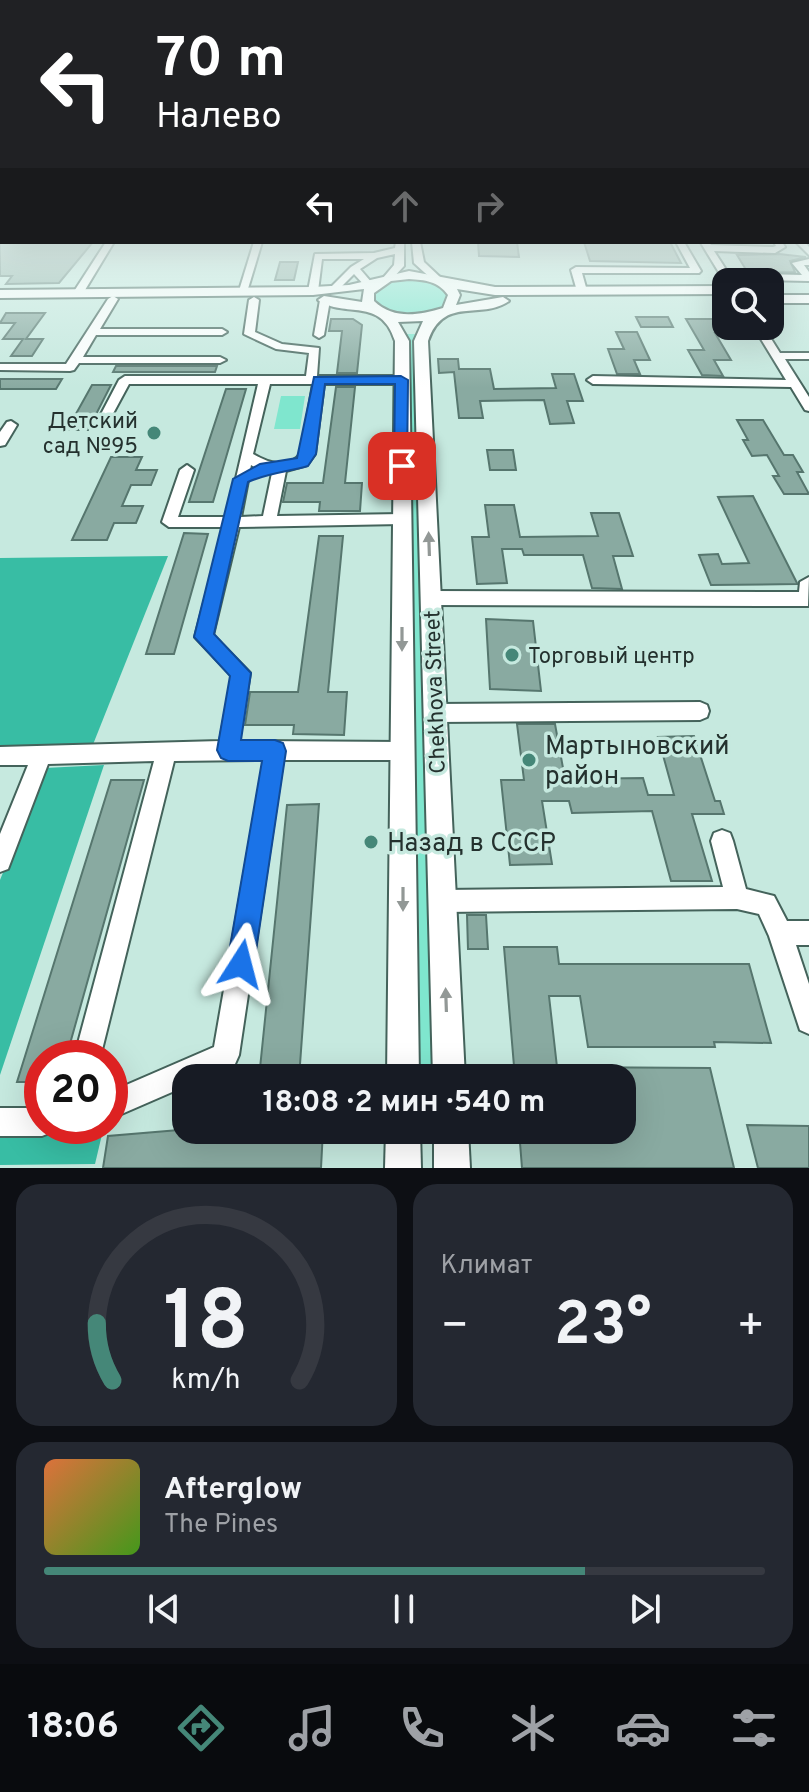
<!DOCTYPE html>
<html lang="ru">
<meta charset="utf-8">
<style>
:root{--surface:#171b24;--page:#242831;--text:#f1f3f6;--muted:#9ea1a6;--line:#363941;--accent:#458778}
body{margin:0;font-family:Overpass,sans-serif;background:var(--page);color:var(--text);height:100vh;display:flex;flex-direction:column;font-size:30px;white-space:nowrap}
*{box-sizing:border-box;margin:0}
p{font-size:26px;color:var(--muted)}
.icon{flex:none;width:44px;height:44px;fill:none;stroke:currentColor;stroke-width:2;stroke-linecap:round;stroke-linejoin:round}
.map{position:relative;height:1168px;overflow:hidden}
.drawer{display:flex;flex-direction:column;gap:16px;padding:16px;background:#0d0f14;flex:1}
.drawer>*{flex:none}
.banner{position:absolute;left:0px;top:0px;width:810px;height:244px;box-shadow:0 8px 32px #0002;background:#202124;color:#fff;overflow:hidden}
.tools{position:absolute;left:712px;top:268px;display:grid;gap:16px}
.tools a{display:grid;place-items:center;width:72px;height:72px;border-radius:16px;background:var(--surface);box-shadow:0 8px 32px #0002;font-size:40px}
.speed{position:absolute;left:24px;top:1040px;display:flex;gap:16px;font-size:40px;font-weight:700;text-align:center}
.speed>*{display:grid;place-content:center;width:104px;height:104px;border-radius:50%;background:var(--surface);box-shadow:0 8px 32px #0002;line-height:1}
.speed .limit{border:12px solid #d22;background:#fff;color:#111}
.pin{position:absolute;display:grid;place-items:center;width:68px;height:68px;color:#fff;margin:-34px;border-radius:16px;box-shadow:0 4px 12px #0006}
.me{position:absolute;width:88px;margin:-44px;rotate:9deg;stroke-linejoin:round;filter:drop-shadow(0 0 6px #0008)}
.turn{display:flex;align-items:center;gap:28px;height:168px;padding:0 24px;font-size:36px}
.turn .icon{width:104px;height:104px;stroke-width:2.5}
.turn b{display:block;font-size:56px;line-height:68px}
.lanes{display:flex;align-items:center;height:76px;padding:0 24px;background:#0003;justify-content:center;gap:40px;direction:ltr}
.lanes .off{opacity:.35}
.big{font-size:60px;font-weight:700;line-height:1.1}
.drawer .widget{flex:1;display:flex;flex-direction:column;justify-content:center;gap:12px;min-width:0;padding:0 28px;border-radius:24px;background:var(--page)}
.drawer .dial{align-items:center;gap:0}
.dial svg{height:208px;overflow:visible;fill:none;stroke:var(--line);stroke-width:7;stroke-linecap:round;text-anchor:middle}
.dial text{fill:var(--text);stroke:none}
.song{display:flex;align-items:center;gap:24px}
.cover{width:96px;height:96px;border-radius:12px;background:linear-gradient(135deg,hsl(20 70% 55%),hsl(100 70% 35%))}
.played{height:8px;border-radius:4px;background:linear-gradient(90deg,var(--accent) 75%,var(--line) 75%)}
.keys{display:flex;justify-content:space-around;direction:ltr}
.heat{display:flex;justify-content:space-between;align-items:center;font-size:44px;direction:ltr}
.drawer .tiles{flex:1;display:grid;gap:16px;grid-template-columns:1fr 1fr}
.widget:last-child{grid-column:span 2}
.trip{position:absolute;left:172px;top:1064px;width:464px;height:80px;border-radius:24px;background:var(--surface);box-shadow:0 8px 32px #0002;font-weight:700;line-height:80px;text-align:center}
.tabs{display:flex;height:128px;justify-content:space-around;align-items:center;background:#090b0e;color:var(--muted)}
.tabs .icon{width:56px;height:56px}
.tabs .selected{color:var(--accent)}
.tabs b{font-size:36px;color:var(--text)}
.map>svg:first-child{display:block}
.green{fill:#7fe6ce}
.forest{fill:#38bda4}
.building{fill:#89aaa1;stroke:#56766e;stroke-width:2}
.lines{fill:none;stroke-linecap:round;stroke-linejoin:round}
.minor-casing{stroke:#44635b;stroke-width:4}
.major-casing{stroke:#44635b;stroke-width:4}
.minor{fill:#fff;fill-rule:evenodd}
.major{fill:#fff;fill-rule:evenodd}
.oneway{fill:#929896}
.route{fill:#1a73e8;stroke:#114b97;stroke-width:2}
.poi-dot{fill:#458778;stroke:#c6e9df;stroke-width:3}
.labels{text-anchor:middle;stroke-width:7;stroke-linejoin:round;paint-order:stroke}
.poi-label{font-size:22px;fill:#24312e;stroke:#c6e9df;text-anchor:end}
.street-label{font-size:22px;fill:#24312e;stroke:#c6e9df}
.near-poi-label{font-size:26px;fill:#24312e;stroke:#c6e9df;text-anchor:start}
</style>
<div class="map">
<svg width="809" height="1168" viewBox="0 0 809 1168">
<rect width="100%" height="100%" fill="#c6e9df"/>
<g class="green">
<path d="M418,278L441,285L449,295L443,307C419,320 393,316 372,301V293L390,280Z"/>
<polygon points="405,334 416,334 440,1078 414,1078"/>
<polygon points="281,396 305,396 300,429 274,429"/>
</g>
<g class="forest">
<polygon points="168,556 92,747 0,749 0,558"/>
<polygon points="104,765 0,1075 0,880 45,768"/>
<polygon points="0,1124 104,1126 95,1164 0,1165"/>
</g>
<g class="building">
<polygon points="0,242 93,242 59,283 6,284 12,276 0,276"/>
<polygon points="478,242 517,242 519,257 479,256"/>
<polygon points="584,242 670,242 681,263 590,261"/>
<polygon points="779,254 806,257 790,261 795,272 748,273 737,255"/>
<polygon points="280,262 298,262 294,280 275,280"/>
<polygon points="6,313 45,313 26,339 43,339 32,356 11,356 23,339 3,339 15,323 0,323"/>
<polygon points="636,317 668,317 673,327 641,327"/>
<polygon points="331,319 353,319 362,325 357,373 337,373 342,331 329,331"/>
<polygon points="686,319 721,319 729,333 715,333 731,360 714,360 723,376 702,375 688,350 704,350"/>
<polygon points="616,332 637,332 650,360 634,360 640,374 617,374 608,349 624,349"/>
<polygon points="438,359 458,359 459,369 490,369 494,389 556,388 552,374 574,374 583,401 567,401 574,423 550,424 544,400 480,401 483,418 459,418 454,372 439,373"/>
<polygon points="116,366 217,366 215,372 113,372"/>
<polygon points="0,379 62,379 56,389 0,389"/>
<polygon points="92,385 111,385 88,430 67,430"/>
<polygon points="336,387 355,387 345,483 362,483 360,511 319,511 320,502 283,502 287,483 323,483"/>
<polygon points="226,389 246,389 213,502 189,502"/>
<polygon points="737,420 763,420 784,455 793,455 803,472 797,472 809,494 784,494 773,476 779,476 767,455 752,456 743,440 748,440"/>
<polygon points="487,450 513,450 516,470 490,470"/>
<polygon points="111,457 142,457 136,470 157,470 151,485 131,485 122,506 143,506 136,523 114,523 107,540 72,540"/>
<polygon points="753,496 797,583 797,584 711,585 699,555 718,554 722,564 749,563 718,497"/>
<polygon points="485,505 514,505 520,537 598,536 591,513 619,513 633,556 613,556 622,589 592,588 583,555 524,555 522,549 502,549 507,583 477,584 472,537 489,537"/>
<polygon points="184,533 208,534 174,654 146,654"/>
<polygon points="319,536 343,536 328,692 347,692 344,735 293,734 294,725 245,725 250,692 298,692"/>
<polygon points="486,619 533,621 541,691 490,689"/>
<polygon points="517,724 555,724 565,779 643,778 648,795 674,795 658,737 694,736 715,801 720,801 724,814 692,814 712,881 671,881 652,811 572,813 569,801 542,801 552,864 510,865 501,780 524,780"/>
<polygon points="111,780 144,780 66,1058 42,1058 42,1082 17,1082"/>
<polygon points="319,804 299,1078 259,1078 287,805"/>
<polygon points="467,915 486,915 488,949 468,949"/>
<polygon points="504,947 557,947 559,964 749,964 771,1043 714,1042 715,1047 588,1047 580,996 549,996 557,1067 710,1068 734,1168 522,1168 519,1130 622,1130 622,1078 515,1078"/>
<polygon points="747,1125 809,1126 809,1168 758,1168"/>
<polygon points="323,1130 321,1168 103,1168 108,1136 179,1130"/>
</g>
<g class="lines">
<g class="minor-casing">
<g id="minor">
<polygon points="106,242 114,242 82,295 74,295 73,293"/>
<polygon points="254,242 262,242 247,292 238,294"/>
<polygon points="396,242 404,242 404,266 391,280 383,278 394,265 395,254 377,258 360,269 372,283 372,287 366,287 354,274 336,292 330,292 330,288 351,267 364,259 322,259 318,291 313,294 308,291 315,254 374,253 395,248"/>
<polygon points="412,242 420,242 424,262 441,278 441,282 435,282 414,263"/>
<polygon points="676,242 684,242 701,271 699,273 582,273 587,291 582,294 577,291 571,270 576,267 690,268"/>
<polygon points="709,242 711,245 773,247 776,246 774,242 782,242 785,247 775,253 714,251 734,282 726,282 726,284 701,243"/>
<polygon points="796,242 805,242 809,247 809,255"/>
<polygon points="809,259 809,265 804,265 809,272 809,281 759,280 754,277 759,274 802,275 792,263"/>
<polygon points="113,296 118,299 100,329 222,329 227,332 222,335 96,335 83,357 220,357 226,360 220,363 79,363 74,370 70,371 0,370 0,364 66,364 108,299"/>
<path d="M254,297L259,300L255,332L282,344L319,348L317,376H401L407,380L401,384H324L315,454L307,465L286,471L277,516L402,514L409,519L402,524L239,527L213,635L250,673L239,741L403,742L410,744L413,751L410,758L403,760H283L239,1055L235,1064L204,1078H186V1086L110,1119V1092L214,1047L264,760L174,761L100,1058H74L154,761L48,764L8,869L0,872V834L28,765H0V747L220,741L232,676L195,637L224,527H169L162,522L180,470L187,465L194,470L178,517H227L258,384H129L109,421H101L99,418L119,380L125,376H306L309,353L276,349L244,334L249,300ZM270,384H313L301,453C289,470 268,463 253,454ZM251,465L261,471L272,473L263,516L241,517Z"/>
<polygon points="325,297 330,300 324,335 319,338 314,335 320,300"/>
<polygon points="753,326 763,326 780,353 809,353 809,359 785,359 809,397 809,411 805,410 791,387 593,384 587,380 593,376 786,380"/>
<polygon points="11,421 17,425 5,445 0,446 0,432 7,422"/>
<polygon points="809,577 808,606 430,605 424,603 422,598 424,593 430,591 799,592 800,582"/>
<polygon points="700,702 707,705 709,711 707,717 700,720 435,722 428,719 426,713 428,707 435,704"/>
<polygon points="722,830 730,833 733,841 746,889 774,896 787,921 809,921 809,945 796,945 809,984 809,1034 800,1030 769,936 759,914 737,909 443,912 435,909 432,901 435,893 443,890 723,887 711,841 714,833"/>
<polygon points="0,1108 42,1108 42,1126 54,1126 52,1132 42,1136 0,1136"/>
</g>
</g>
<g class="major-casing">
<g id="major">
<path d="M409,271L495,287L726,286V294L495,295L457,289L460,295L456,305L503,297L509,301C480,321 444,295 428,341L465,1078H433L414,341L423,321L398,322L409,341L419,1078H387L395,341C381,296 345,319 318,300L324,296L362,302L364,289L313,295L0,298V290L313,287L349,285ZM409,279C425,280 438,281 448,295L443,308C419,315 394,320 374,301V293L391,281Z"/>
<rect x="770" y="295" width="39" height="8"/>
<polygon points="386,1130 420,1130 421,1168 385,1168"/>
<polygon points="434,1130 468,1130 470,1168 434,1168"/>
</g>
</g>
<use href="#minor" class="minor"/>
<use href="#major" class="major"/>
</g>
<defs><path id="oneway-solid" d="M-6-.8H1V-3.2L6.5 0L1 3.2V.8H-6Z" transform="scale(2)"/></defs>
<g class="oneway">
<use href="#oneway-solid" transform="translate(429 544) rotate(-92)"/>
<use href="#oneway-solid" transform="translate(402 639) rotate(90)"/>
<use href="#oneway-solid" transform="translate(403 899) rotate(90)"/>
<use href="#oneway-solid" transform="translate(446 1000) rotate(-92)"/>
</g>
<linearGradient id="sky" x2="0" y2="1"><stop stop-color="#62b8cd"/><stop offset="0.58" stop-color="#e5f5f1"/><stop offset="1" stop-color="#e5f5f1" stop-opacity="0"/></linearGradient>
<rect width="809" height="388" fill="url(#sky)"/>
<path class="route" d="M401,376L408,380L407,469L402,471L394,466L395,384H325L316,454L308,466C287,472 268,473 248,482L214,634L251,673L241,740H275L283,743L286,751L254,964L250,973L241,977L231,973L227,964L262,761H228L221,758L217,750L230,676L194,637L233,479L260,464L297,458L314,377Z"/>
<g class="poi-dot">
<circle cx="154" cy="433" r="8"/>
<circle cx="512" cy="655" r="8"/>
<circle cx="529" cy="760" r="8"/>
<circle cx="371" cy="842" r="8"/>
</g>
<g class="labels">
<g class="poi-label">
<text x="138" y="428">Детский<tspan x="138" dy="25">сад №95</tspan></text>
<text x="528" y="663" text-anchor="start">Торговый центр</text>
</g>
<g class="street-label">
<text transform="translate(434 692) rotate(-92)" y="8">Chekhova Street</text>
</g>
<g class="near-poi-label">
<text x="545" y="754">Мартыновский<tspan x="545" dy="30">район</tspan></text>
<text x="387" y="851">Назад в СССР</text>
</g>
</g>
</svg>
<div class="tools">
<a><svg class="icon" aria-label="search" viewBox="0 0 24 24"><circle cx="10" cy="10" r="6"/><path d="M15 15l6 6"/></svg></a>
</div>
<div class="speed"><div class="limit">20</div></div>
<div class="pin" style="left:402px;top:466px;background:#d93025"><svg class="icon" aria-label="arrive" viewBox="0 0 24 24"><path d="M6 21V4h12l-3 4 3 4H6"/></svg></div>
<svg class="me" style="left:241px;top:964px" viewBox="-20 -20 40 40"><path d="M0-17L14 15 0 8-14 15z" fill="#1a73e8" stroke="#fff" stroke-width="4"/></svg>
<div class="trip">18:08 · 2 мин · 540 m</div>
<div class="banner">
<div class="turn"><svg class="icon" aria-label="left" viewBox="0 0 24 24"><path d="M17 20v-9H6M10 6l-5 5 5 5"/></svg><div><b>70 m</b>Налево</div></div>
<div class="lanes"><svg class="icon" aria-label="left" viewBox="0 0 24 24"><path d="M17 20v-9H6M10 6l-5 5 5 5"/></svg><svg class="icon off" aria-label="ahead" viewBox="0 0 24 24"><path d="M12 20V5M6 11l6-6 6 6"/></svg><svg class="icon off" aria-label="right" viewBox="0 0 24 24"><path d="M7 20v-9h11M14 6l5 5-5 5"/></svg></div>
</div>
</div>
<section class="drawer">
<div class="tiles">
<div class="widget dial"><svg viewBox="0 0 100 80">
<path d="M14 69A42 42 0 1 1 86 69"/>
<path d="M14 69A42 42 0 0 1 8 47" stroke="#458778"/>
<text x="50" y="56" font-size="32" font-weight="700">18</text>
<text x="50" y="72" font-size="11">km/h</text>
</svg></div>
<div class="widget"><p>Климат</p>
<div class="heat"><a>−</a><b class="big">23°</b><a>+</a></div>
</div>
<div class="widget">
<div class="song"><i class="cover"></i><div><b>Afterglow</b><p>The Pines</p></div></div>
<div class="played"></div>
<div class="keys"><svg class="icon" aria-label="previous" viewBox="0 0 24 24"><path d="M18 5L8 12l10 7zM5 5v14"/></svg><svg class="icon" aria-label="pause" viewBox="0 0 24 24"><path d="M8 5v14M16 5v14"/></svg><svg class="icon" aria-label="next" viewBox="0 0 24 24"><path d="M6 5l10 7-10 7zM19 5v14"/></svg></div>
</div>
</div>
</section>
<nav class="tabs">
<b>18:06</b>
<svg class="icon selected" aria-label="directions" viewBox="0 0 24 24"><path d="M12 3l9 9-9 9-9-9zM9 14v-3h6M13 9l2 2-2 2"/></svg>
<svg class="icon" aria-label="music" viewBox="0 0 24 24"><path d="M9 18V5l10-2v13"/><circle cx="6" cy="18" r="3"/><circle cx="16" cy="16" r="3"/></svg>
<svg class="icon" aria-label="phone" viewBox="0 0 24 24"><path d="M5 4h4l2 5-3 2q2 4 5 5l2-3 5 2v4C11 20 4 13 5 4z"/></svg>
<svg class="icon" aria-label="climate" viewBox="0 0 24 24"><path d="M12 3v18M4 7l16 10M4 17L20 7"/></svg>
<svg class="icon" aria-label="car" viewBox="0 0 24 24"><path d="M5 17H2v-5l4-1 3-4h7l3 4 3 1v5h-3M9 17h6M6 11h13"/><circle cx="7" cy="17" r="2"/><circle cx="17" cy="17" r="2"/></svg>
<svg class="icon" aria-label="filters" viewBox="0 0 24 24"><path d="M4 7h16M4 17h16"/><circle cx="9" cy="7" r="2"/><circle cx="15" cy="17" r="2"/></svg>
</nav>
